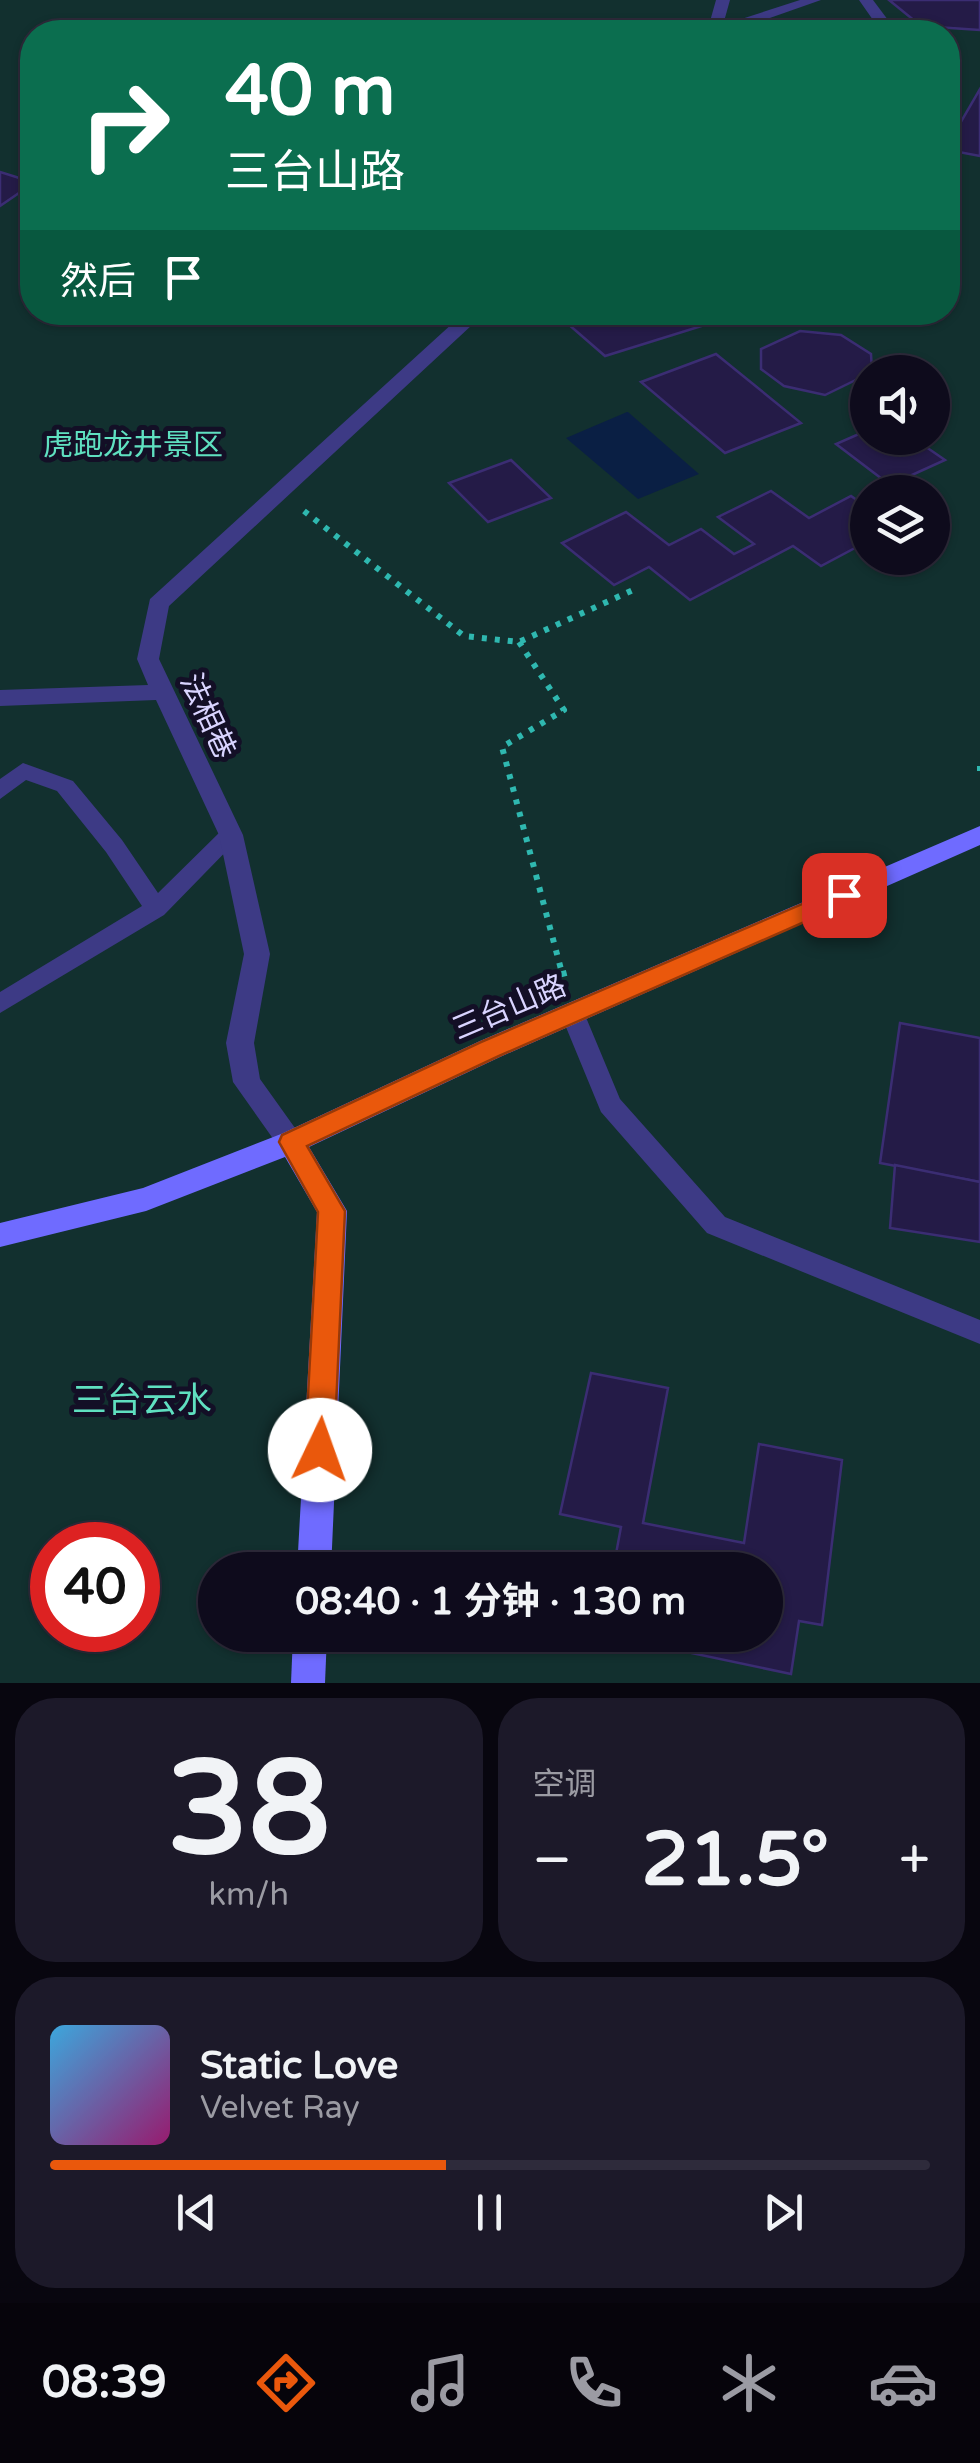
<!DOCTYPE html>
<html lang="zh">
<meta charset="utf-8">
<style>
:root{--surface:#0e0b1c;--page:#1c1929;--text:#f1f3f6;--muted:#9b9ba3;--line:#2e2b3b;--accent:#ea580c}
body{margin:0;font-family:"Varela Round","Noto Sans SC",sans-serif;background:var(--page);color:var(--text);height:100vh;display:flex;flex-direction:column;font-size:38px;white-space:nowrap}
*{box-sizing:border-box;margin:0}
p{font-size:32px;color:var(--muted)}
.icon{flex:none;width:55px;height:55px;fill:none;stroke:currentColor;stroke-width:2;stroke-linecap:round;stroke-linejoin:round}
.map{position:relative;height:1683px;overflow:hidden}
.panel{display:flex;flex-direction:column;gap:15px;padding:15px;background:#08060f;flex:1}
.panel>*{flex:none}
.guide{position:absolute;left:20px;top:20px;width:940px;height:305px;border-radius:40px;box-shadow:0 2px 8px #0004,0 0 0 2px var(--line);background:#0b6e4f;color:#fff;overflow:hidden}
.buttons{position:absolute;left:850px;top:355px;display:grid;gap:20px}
.buttons a{display:grid;place-items:center;width:100px;height:100px;border-radius:50%;background:var(--surface);box-shadow:0 2px 8px #0004,0 0 0 2px var(--line);font-size:50px}
.speed{position:absolute;left:30px;top:1522px;display:flex;gap:20px;font-size:50px;font-weight:700;text-align:center}
.speed>*{display:grid;place-content:center;width:130px;height:130px;border-radius:50%;background:var(--surface);box-shadow:0 2px 8px #0004,0 0 0 2px var(--line);line-height:1}
.speed .limit{border:15px solid #d22;background:#fff;color:#111}
.pin{position:absolute;display:grid;place-items:center;width:85px;height:85px;color:#fff;margin:-42px;border-radius:20px;box-shadow:0 5px 15px #0006}
.me{position:absolute;width:110px;margin:-55px;rotate:3deg;stroke-linejoin:round;filter:drop-shadow(0 0 8px #0008)}
.turn{display:flex;align-items:center;gap:35px;height:210px;padding:0 40px;font-size:45px}
.turn .icon{width:130px;height:130px;stroke-width:2.5}
.turn b{display:block;font-size:70px;line-height:85px}
.then{display:flex;align-items:center;height:95px;padding:0 40px;background:#0003;gap:20px;font-size:38px}
.big{font-size:75px;font-weight:700;line-height:1.1}
.panel .widget{flex:1;display:flex;flex-direction:column;justify-content:center;gap:15px;min-width:0;padding:0 35px;border-radius:40px;background:var(--page)}
.panel .dial{align-items:center;gap:0}
.dial b{font-size:130px;line-height:1}
.song{display:flex;align-items:center;gap:30px}
.cover{width:120px;height:120px;border-radius:15px;background:linear-gradient(135deg,hsl(200 70% 55%),hsl(320 70% 35%))}
.played{height:10px;border-radius:5px;background:linear-gradient(90deg,var(--accent) 45%,var(--line) 45%)}
.keys{display:flex;justify-content:space-around;direction:ltr}
.heat{display:flex;justify-content:space-between;align-items:center;font-size:55px;direction:ltr}
.panel .tiles{flex:1;display:grid;gap:15px;grid-template-columns:1fr 1fr}
.widget:last-child{grid-column:span 2}
.trip{position:absolute;left:198px;top:1552px;width:585px;height:100px;border-radius:50px;background:var(--surface);box-shadow:0 2px 8px #0004,0 0 0 2px var(--line);font-weight:700;line-height:100px;text-align:center}
.menu{display:flex;height:160px;justify-content:space-around;align-items:center;background:#06040b;color:var(--muted)}
.menu .icon{width:70px;height:70px}
.menu .current{color:var(--accent)}
.menu b{font-size:45px;color:var(--text)}
.map>svg:first-child{display:block}
.green{fill:#12302f;fill-rule:evenodd}
.water{fill:#0a1f44}
.building{fill:#241b47;stroke:#3b2d73;stroke-width:2.5}
.lines{fill:none;stroke-linecap:round;stroke-linejoin:round}
.path-far1{stroke:#2fb8b0;stroke-width:6;stroke-dasharray:5 8;stroke-linecap:butt}
.path{stroke:#2fb8b0;stroke-width:8;stroke-dasharray:6 9;stroke-linecap:butt}
.lane{fill:#3d3a85;fill-rule:evenodd}
.street{fill:#3d3a85;fill-rule:evenodd}
.secondary{fill:#6f6bff;fill-rule:evenodd}
.route{fill:#ea580c;stroke:#983908;stroke-width:2.5}
.labels{text-anchor:middle;stroke-width:10;stroke-linejoin:round;paint-order:stroke}
.park-label{font-size:30px;fill:#5fe0c0;stroke:#130f26}
.street-label{font-size:30px;fill:#d9d4ff;stroke:#130f26}
.near-park-label{font-size:35px;fill:#5fe0c0;stroke:#130f26}
</style>
<div class="map">
<svg width="980" height="1683" viewBox="0 0 980 1683">
<rect width="100%" height="100%" fill="#130f26"/>
<path class="green" d="M0,0H980V1683H0ZM32,32H948V312H32ZM868,372H932V438H868ZM868,492H932V558H868ZM52,1545H138V1630H52ZM215,1570H765V1635H215Z"/>
<polygon class="water" points="627,412 628,412 699,474 638,499 566,438"/>
<g class="building">
<polygon points="889,0 980,0 980,30 921,26"/>
<polygon points="980,89 980,156 948,150 948,144"/>
<polygon points="0,172 32,182 32,184 0,206"/>
<polygon points="602,312 693,312 708,324 605,356 568,324"/>
<polygon points="800,331 841,335 871,354 872,372 825,395 784,386 761,369 761,349"/>
<polygon points="716,354 801,423 725,453 641,382"/>
<polygon points="868,430 868,438 913,438 945,460 890,485 836,444"/>
<polygon points="511,460 551,498 488,522 449,483"/>
<polygon points="771,491 809,518 851,496 868,508 868,541 821,566 793,546 690,600 649,567 614,585 562,543 626,512 669,545 701,529 734,554 754,544 718,517"/>
<polygon points="900,1023 980,1038 980,1182 880,1163"/>
<polygon points="895,1165 980,1182 980,1242 890,1228"/>
<polygon points="591,1373 668,1388 643,1523 744,1543 759,1444 842,1460 822,1625 799,1621 791,1674 606,1635 765,1635 765,1570 613,1570 621,1527 560,1514"/>
</g>
<g class="lines">
<g class="path-far1">
<polyline points="304,511 464,636 519,642 633,590"/>
<polyline points="519,642 564,710 502,747 562,973"/>
<polyline points="980,766 980,775"/>
</g>
<polyline class="path" points="562,971 564,979"/>
<g class="lane">
<polygon points="716,0 730,0 723,25 800,0 821,0 730,32 707,32"/>
<polygon points="859,0 873,0 888,20 877,32 862,32 873,20"/>
<polygon points="23,763 73,781 122,840 158,893 223,829 231,827 242,835 164,915 0,1013 0,992 142,906 106,852 57,791 26,780 0,799 0,779"/>
<polygon points="573,1006 582,1008 585,1015 620,1099 725,1217 980,1320 980,1344 707,1233 601,1112 561,1015 564,1008"/>
</g>
<polygon class="street" points="465,312 486,312 169,606 159,659 243,835 270,954 254,1043 260,1079 305,1142 301,1150 291,1154 281,1150 233,1082 226,1043 244,954 219,835 156,700 0,706 0,690 148,685 137,659 150,599"/>
<g class="secondary">
<polygon points="980,826 980,845 500,1057 309,1147 347,1211 331,1570 297,1570 317,1212 285,1157 146,1211 0,1247 0,1223 143,1188 281,1134 480,1041"/>
<polygon points="293,1635 327,1635 325,1683 291,1683"/>
</g>
</g>
<polygon class="route" points="844,886 856,895 852,901 499,1056 307,1146 345,1211 334,1450 330,1460 320,1463 309,1460 305,1450 318,1212 279,1142 282,1135 481,1042"/>
<g class="labels">
<g class="park-label">
<text x="133" y="455">虎跑龙井景区</text>
</g>
<g class="street-label">
<text transform="translate(208 716) rotate(65)" y="10">法相巷</text>
<text transform="translate(509 1007) rotate(-23)" y="10">三台山路</text>
</g>
<g class="near-park-label">
<text x="142" y="1412">三台云水</text>
</g>
</g>
</svg>
<div class="buttons">
<a><svg class="icon" aria-label="sound" viewBox="0 0 24 24"><path d="M4 9h4l5-4v14l-5-4H4zM17 9q2 3 0 6"/></svg></a>
<a><svg class="icon" aria-label="layers" viewBox="0 0 24 24"><path d="M12 4l9 5-9 5-9-5zM3 14l9 5 9-5"/></svg></a>
</div>
<div class="speed"><div class="limit">40</div></div>
<div class="pin" style="left:844px;top:895px;background:#d93025"><svg class="icon" aria-label="arrive" viewBox="0 0 24 24"><path d="M6 21V4h12l-3 4 3 4H6"/></svg></div>
<svg class="me" style="left:320px;top:1450px" viewBox="-20 -20 40 40"><circle r="19" fill="#fff"/><path d="M0-13L10 11 0 6-10 11z" fill="#ea580c"/></svg>
<div class="trip">08:40 · 1 分钟 · 130 m</div>
<div class="guide">
<div class="turn"><svg class="icon" aria-label="right" viewBox="0 0 24 24"><path d="M7 20v-9h11M14 6l5 5-5 5"/></svg><div><b>40 m</b>三台山路</div></div>
<div class="then">然后<svg class="icon" aria-label="arrive" viewBox="0 0 24 24"><path d="M6 21V4h12l-3 4 3 4H6"/></svg></div>
</div>
</div>
<section class="panel">
<div class="tiles">
<div class="widget dial"><b>38</b><p>km/h</p></div>
<div class="widget"><p>空调</p>
<div class="heat"><a>−</a><b class="big">21.5°</b><a>+</a></div>
</div>
<div class="widget">
<div class="song"><i class="cover"></i><div><b>Static Love</b><p>Velvet Ray</p></div></div>
<div class="played"></div>
<div class="keys"><svg class="icon" aria-label="previous" viewBox="0 0 24 24"><path d="M18 5L8 12l10 7zM5 5v14"/></svg><svg class="icon" aria-label="pause" viewBox="0 0 24 24"><path d="M8 5v14M16 5v14"/></svg><svg class="icon" aria-label="next" viewBox="0 0 24 24"><path d="M6 5l10 7-10 7zM19 5v14"/></svg></div>
</div>
</div>
</section>
<nav class="menu">
<b>08:39</b>
<svg class="icon current" aria-label="directions" viewBox="0 0 24 24"><path d="M12 3l9 9-9 9-9-9zM9 14v-3h6M13 9l2 2-2 2"/></svg>
<svg class="icon" aria-label="music" viewBox="0 0 24 24"><path d="M9 18V5l10-2v13"/><circle cx="6" cy="18" r="3"/><circle cx="16" cy="16" r="3"/></svg>
<svg class="icon" aria-label="phone" viewBox="0 0 24 24"><path d="M5 4h4l2 5-3 2q2 4 5 5l2-3 5 2v4C11 20 4 13 5 4z"/></svg>
<svg class="icon" aria-label="climate" viewBox="0 0 24 24"><path d="M12 3v18M4 7l16 10M4 17L20 7"/></svg>
<svg class="icon" aria-label="car" viewBox="0 0 24 24"><path d="M5 17H2v-5l4-1 3-4h7l3 4 3 1v5h-3M9 17h6M6 11h13"/><circle cx="7" cy="17" r="2"/><circle cx="17" cy="17" r="2"/></svg>
</nav>
